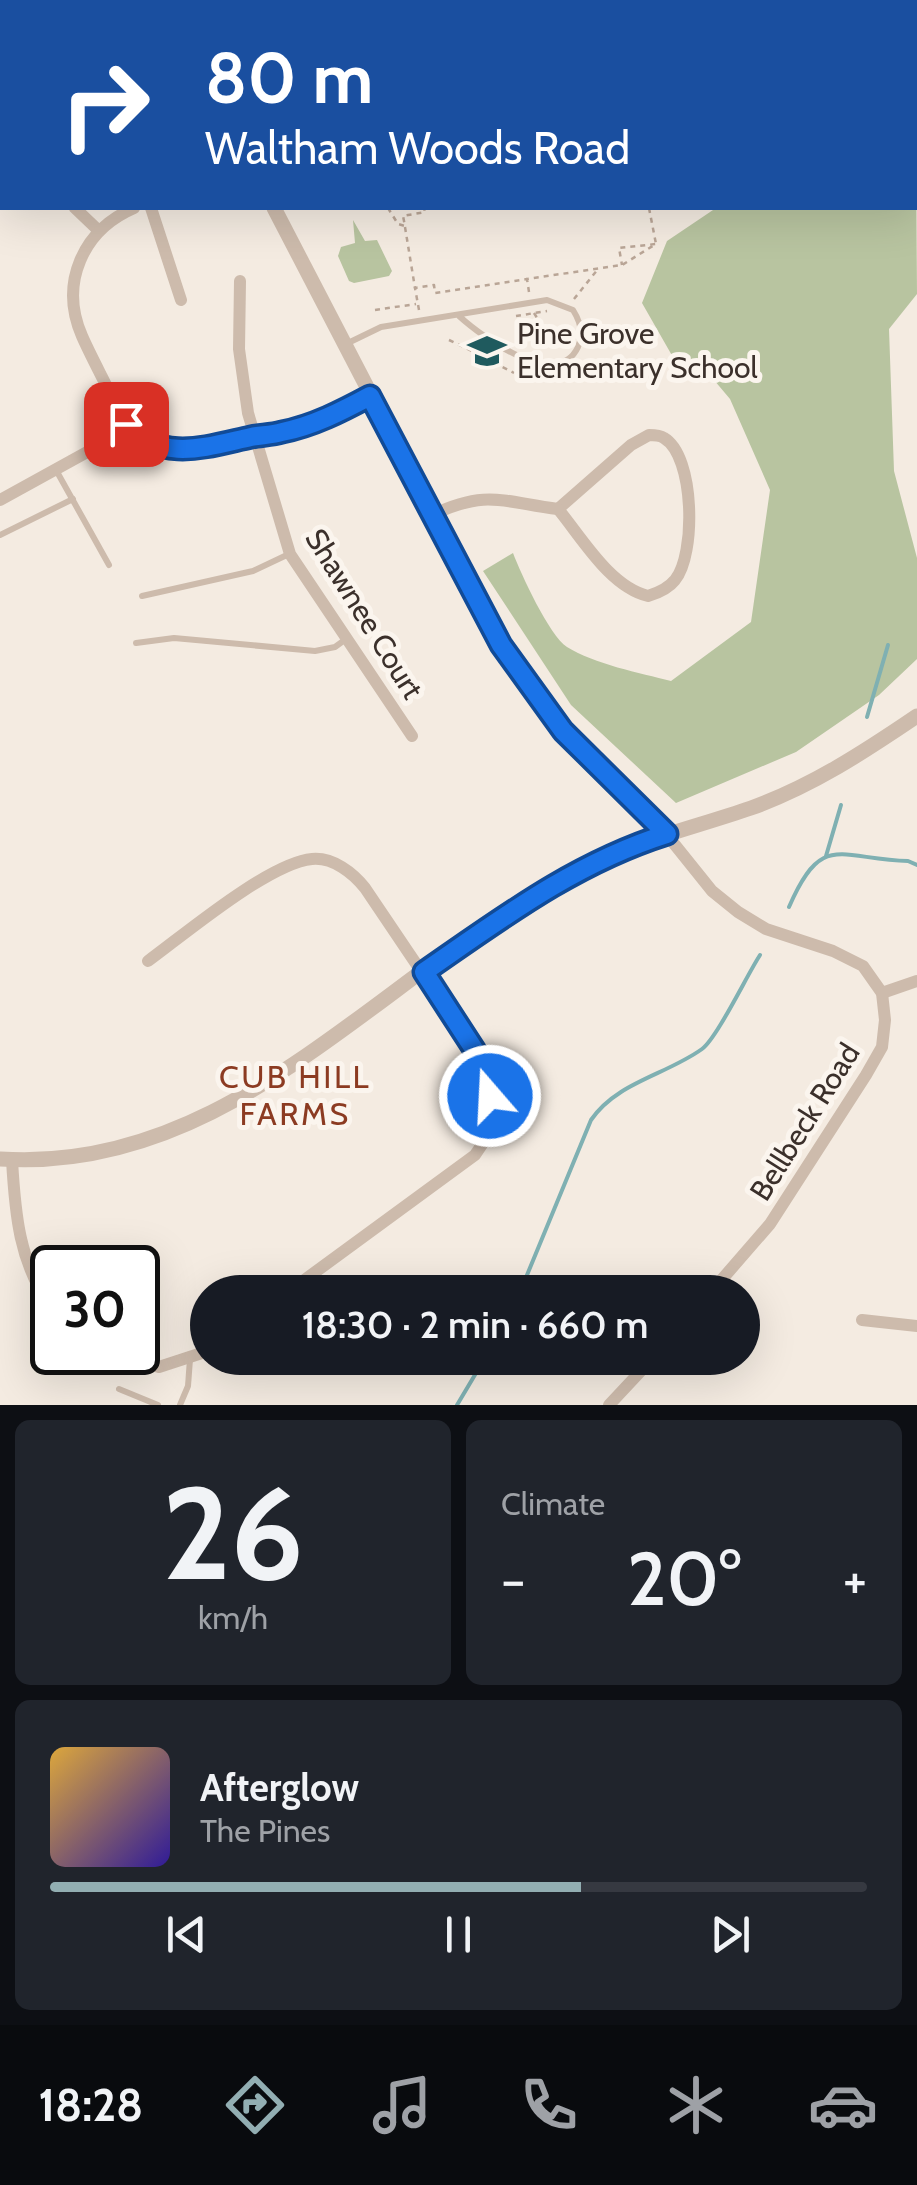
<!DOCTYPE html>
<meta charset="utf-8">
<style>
:root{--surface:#171b24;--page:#20242c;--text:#f1f3f6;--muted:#9ea1a6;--line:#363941;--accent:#92aeb2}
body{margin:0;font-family:Cabin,sans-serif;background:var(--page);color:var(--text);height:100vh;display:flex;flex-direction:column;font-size:38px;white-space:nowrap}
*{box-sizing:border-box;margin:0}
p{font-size:32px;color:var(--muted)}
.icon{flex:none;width:55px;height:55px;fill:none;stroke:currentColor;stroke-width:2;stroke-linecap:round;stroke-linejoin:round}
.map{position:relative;height:1405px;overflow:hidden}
.side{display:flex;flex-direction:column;gap:15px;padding:15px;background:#0d0f14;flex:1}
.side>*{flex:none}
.hud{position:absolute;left:0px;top:0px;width:918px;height:210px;box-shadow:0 10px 40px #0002;background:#1a4fa0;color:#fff;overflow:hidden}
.speed{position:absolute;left:30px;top:1245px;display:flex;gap:20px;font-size:50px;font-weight:700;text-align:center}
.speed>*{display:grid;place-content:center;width:130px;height:130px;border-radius:50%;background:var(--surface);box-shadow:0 10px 40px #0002;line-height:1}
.speed .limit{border:5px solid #111;border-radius:15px;background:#fff;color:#111}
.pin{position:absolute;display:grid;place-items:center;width:85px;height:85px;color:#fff;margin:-42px;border-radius:20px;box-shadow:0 5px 15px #0006}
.me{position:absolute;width:110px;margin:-55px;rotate:341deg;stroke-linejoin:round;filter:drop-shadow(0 0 8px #0008)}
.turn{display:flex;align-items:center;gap:35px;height:210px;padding:0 40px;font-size:45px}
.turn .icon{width:130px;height:130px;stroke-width:2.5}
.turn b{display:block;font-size:70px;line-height:85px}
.big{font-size:75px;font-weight:600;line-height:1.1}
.side .widget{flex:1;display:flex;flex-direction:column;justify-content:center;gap:15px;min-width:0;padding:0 35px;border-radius:15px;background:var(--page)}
.side .dial{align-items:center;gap:0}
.dial b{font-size:130px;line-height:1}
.song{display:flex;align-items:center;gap:30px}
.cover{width:120px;height:120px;border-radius:15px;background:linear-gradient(135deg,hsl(40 70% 55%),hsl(250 70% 35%))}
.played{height:10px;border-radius:5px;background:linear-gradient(90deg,var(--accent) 65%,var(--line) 65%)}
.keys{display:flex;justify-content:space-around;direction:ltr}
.heat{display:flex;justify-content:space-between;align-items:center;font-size:55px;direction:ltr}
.side .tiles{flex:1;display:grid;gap:15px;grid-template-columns:1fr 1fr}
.widget:last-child{grid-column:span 2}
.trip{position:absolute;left:190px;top:1275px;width:570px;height:100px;border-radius:50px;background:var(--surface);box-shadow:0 10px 40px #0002;font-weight:600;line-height:100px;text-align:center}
.dock{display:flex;height:160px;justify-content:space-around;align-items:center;background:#090b0e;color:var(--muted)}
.dock .icon{width:70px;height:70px}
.dock .current{color:var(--accent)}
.dock b{font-size:45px;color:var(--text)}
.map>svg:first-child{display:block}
.green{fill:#b8c4a0}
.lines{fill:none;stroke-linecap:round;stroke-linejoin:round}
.stream{stroke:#7fb0b2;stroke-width:4}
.path{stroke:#b9a596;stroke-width:2.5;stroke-dasharray:5 5;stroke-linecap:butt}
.service{stroke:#cdbbac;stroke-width:6}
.minor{stroke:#cdbbac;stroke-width:12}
.tertiary{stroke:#cdbbac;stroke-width:15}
.route-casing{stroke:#114b97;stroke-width:25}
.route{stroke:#1a73e8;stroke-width:18}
.labels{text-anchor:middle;stroke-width:10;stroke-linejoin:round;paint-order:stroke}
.poi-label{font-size:30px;fill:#3b302b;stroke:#fbf5ee;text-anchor:start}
.street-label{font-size:30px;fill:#3b302b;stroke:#fbf5ee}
.neighbourhood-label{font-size:32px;letter-spacing:2.5px;fill:#8c3b22;stroke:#fbf5ee}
</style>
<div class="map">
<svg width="917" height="1405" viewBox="0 0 917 1405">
<rect width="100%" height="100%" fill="#f4ebe1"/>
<g class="green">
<path d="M915,25L917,294L889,329L894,471L917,558V659L879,695L796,752L676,803L571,705L483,571L513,553C521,574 549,635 567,647C594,664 640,673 671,681L751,622L770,490L730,399L714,380L682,373L642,303L667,241L716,208H915Z"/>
<polygon points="353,220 365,241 377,240 392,271 389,276 354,283 349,281 338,256 341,247 355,243"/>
</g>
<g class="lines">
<g class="stream">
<polyline points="867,717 888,645"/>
<polyline points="826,856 841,805"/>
<path d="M789,907C822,831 839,859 908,861L917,865"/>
<path d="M520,1292L591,1120C617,1082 666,1075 702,1049C717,1038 747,975 760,955"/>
<polyline points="457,1405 485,1358"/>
</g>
<g class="path">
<polyline points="486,0 486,2"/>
<polyline points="0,4 4,0"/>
<polyline points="388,208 398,224 405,226 403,216 425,212 424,208"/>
<polyline points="649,208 656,244"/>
<polyline points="405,227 415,288"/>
<polyline points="529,292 527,279 622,265 656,244 619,248 622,265"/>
<polyline points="574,299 598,269"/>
<polyline points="375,310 416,304"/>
<polyline points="419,310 415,288 434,285 435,293 527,279"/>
<polyline points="534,313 548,335"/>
<polyline points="516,316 547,311"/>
<polyline points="449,340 474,352"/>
<polyline points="479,345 475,353 514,373"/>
</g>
<g class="service">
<path d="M348,343L381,327L547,300L573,310C580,321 584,334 578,347C557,392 482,337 459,316"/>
<polyline points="56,470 109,565"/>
<polyline points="0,535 73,499"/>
<polyline points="142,596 253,571 289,554"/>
<polyline points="136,643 174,638 315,651 335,647 346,639"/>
<polyline points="119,1389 158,1405"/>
<polyline points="180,1405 188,1386 190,1359"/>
</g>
<g class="minor">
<polyline points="0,119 2,122"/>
<polyline points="75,208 98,230"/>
<path d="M134,208C83,230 59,283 82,336C89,352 98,369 106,385C115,402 123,426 139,437C154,447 174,451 191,451L309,424L370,396"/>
<polyline points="151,208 181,300"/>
<polyline points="240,281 239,349 248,413 290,554 412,736"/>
<path d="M649,435C653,435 661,436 664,438C695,456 696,555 675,580C668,589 658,593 648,596C610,587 582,538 558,509L631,445Z"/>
<polyline points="0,500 89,451 126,424"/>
<path d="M432,515C487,489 503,502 558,509"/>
<polyline points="667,835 712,891 738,912 766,929 833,951 863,966 882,993 885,1020 882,1047 866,1075 770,1224 711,1292"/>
<path d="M148,961C185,934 269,863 312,859C333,857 353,873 365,888L483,1063L491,1119L487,1137L475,1155L288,1292"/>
<polyline points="882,993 917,981"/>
<path d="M12,1160C15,1213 19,1264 52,1308"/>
<polyline points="862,1320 917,1326"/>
<polyline points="114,1352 159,1367 208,1351"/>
<polyline points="609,1405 653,1358"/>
</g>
<g class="tertiary">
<polyline points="216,0 217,2"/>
<polyline points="274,208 501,645 563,731 667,835"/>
<path d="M0,1159C237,1175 390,961 586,866C639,840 696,827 751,808C812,786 864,752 917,716"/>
</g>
</g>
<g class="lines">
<g class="route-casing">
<path id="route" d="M126,424C162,463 205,447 251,437C261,435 272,435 282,432C313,426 342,411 370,396L501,645L563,731L667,834C575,863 502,918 424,972L483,1063L490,1096"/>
</g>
<use href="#route" class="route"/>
</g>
<defs>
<g id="school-bare" transform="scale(3)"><path d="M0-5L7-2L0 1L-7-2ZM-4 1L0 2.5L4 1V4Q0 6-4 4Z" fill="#1f5a5e" stroke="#fbf5ee" stroke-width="2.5" paint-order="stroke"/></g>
</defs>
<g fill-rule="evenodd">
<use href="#school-bare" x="487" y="351"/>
</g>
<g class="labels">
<g class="poi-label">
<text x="517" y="344">Pine Grove<tspan x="517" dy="34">Elementary School</tspan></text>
</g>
<g class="street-label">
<text transform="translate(364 614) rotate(58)" y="10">Shawnee Court</text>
<text transform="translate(805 1122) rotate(-58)" y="10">Bellbeck Road</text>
</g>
<g class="neighbourhood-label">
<text x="295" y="1088">CUB HILL<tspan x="295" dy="37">FARMS</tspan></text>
</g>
</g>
</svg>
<div class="speed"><div class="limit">30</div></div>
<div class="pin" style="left:126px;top:424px;background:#d93025"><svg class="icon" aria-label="arrive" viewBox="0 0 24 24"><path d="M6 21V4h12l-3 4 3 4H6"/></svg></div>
<svg class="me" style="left:490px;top:1096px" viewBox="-20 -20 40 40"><circle r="17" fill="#1a73e8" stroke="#fff" stroke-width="3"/><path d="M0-11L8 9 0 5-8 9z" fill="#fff"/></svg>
<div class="trip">18:30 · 2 min · 660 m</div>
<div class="hud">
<div class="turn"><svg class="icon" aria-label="right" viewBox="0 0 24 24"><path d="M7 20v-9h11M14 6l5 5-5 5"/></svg><div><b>80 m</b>Waltham Woods Road</div></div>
</div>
</div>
<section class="side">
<div class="tiles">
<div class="widget dial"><b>26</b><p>km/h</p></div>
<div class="widget"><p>Climate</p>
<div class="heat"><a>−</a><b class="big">20°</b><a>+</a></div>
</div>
<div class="widget">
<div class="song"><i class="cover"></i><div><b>Afterglow</b><p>The Pines</p></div></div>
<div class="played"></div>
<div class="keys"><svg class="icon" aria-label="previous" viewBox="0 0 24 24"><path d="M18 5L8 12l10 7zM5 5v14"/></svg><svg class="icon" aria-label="pause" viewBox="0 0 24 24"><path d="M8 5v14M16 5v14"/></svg><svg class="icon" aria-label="next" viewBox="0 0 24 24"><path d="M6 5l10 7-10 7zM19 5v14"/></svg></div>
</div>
</div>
</section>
<nav class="dock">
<b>18:28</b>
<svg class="icon current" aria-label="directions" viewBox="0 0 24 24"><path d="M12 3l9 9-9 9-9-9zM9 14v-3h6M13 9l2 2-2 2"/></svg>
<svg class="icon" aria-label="music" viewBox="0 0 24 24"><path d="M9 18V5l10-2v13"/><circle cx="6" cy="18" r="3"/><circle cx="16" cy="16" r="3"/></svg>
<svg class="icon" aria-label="phone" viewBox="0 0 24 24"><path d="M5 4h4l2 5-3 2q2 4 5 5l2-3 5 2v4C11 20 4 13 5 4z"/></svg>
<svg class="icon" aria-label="climate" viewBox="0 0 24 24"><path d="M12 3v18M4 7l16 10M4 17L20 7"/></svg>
<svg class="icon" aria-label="car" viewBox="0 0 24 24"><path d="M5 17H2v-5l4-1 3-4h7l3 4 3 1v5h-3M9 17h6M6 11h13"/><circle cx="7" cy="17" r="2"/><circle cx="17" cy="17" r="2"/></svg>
</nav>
